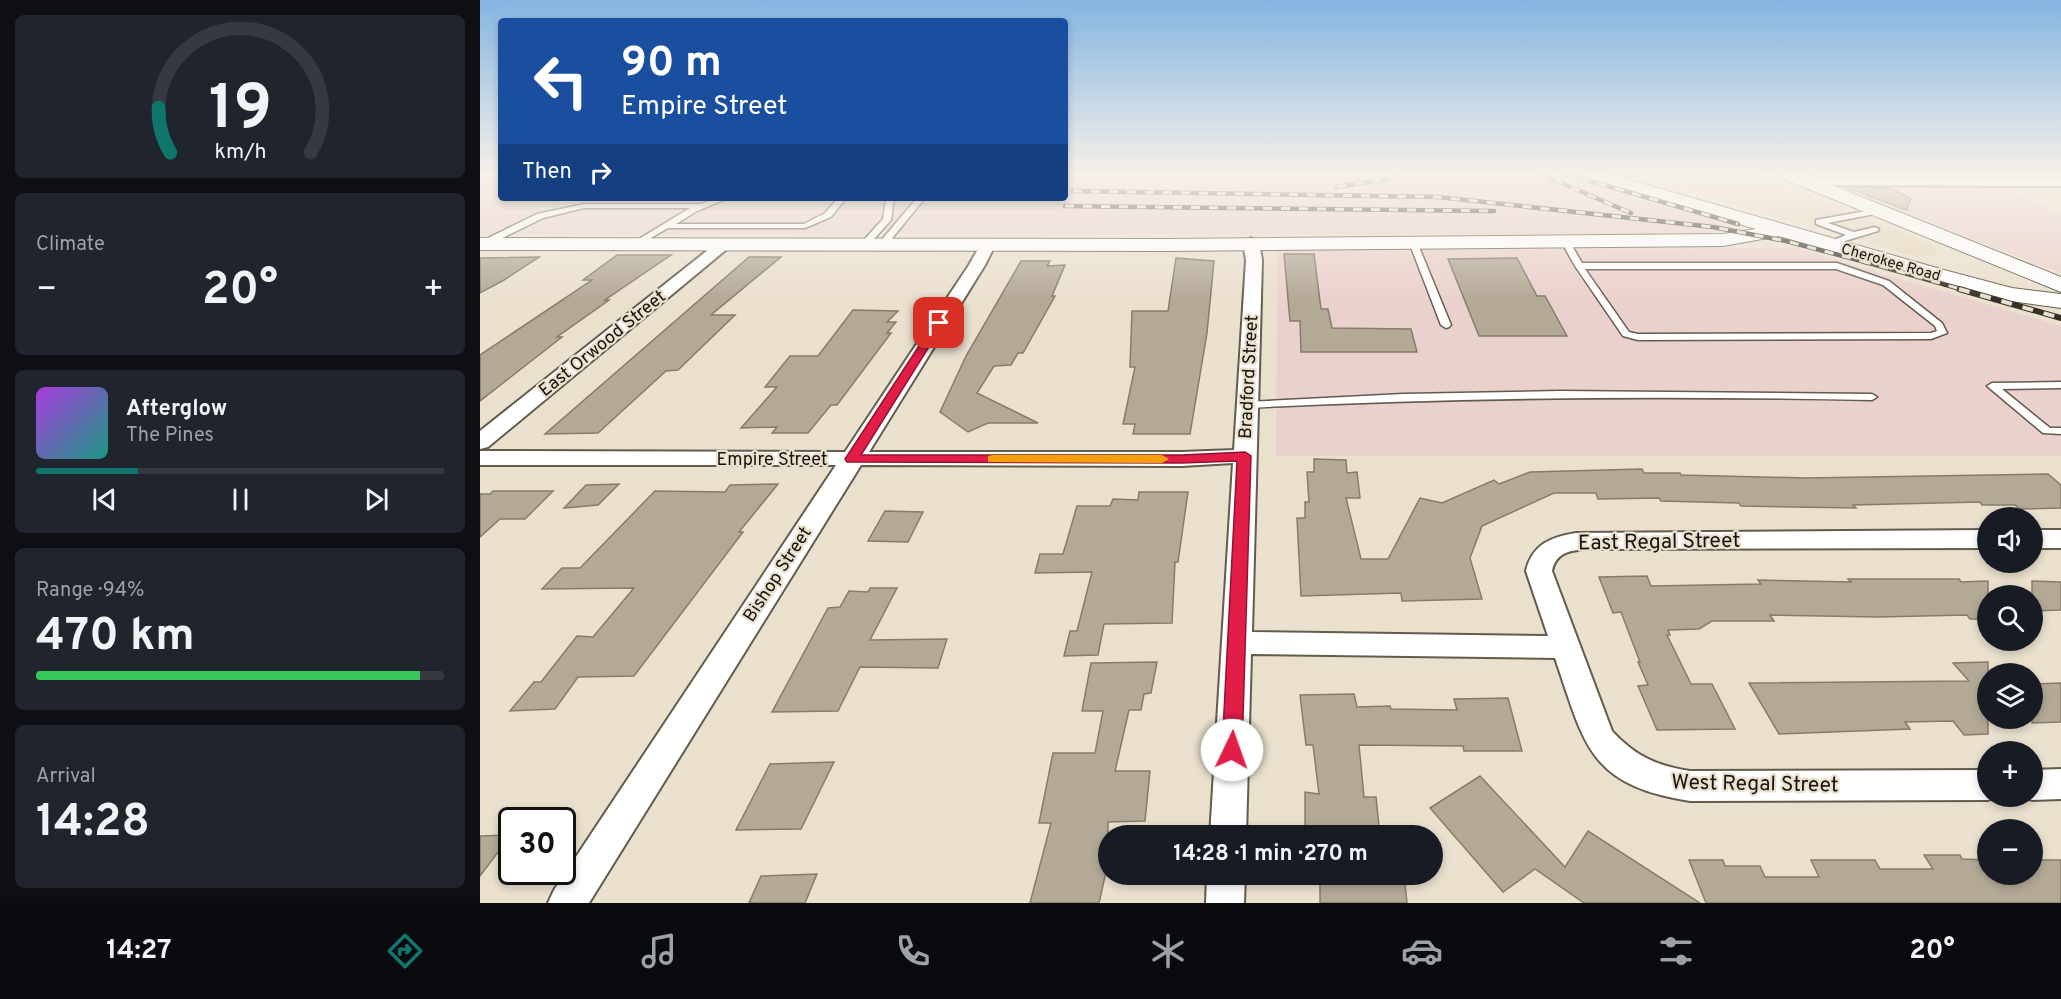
<!DOCTYPE html>
<meta charset="utf-8">
<style>
:root{--surface:#171b24;--page:#20242c;--text:#f1f3f6;--muted:#9ea1a6;--line:#363941;--accent:#0f766e}
body{margin:0;font-family:Overpass,sans-serif;background:var(--page);color:var(--text);height:100vh;display:flex;flex-direction:column;font-size:22px;white-space:nowrap}
*{box-sizing:border-box;margin:0}
p{font-size:20px;color:var(--muted)}
.icon{flex:none;width:33px;height:33px;fill:none;stroke:currentColor;stroke-width:2;stroke-linecap:round;stroke-linejoin:round}
.map{position:relative;flex:1;overflow:hidden}
.side{display:flex;flex-direction:column;gap:15px;padding:15px;background:#0d0f14;width:480px}
.side>*{flex:none}
.guide{position:absolute;left:18px;top:18px;width:570px;height:183px;border-radius:6px;box-shadow:0 3px 9px #0003;background:#1a4fa0;color:#fff;overflow:hidden}
.controls{position:absolute;left:1497px;top:507px;display:grid;gap:12px}
.controls a{display:grid;place-items:center;width:66px;height:66px;border-radius:50%;background:var(--surface);box-shadow:0 3px 9px #0003;font-size:30px}
.speed{position:absolute;left:18px;top:807px;display:flex;gap:12px;font-size:30px;font-weight:700;text-align:center}
.speed>*{display:grid;place-content:center;width:78px;height:78px;border-radius:50%;background:var(--surface);box-shadow:0 3px 9px #0003;line-height:1}
.speed .limit{border:3px solid #111;border-radius:9px;background:#fff;color:#111}
.pin{position:absolute;display:grid;place-items:center;width:51px;height:51px;color:#fff;margin:-26px;border-radius:12px;box-shadow:0 3px 9px #0006}
.me{position:absolute;width:66px;margin:-33px;rotate:3deg;stroke-linejoin:round;filter:drop-shadow(0 0 4px #0008)}
.turn{display:flex;align-items:center;gap:21px;height:126px;padding:0 24px;font-size:27px}
.turn .icon{width:78px;height:78px;stroke-width:2.5}
.turn b{display:block;font-size:42px;line-height:51px}
.then{display:flex;align-items:center;height:57px;padding:0 24px;background:#0003;gap:12px;font-size:22px}
.big{font-size:45px;font-weight:700;line-height:1.1}
.side .tile{flex:1;display:flex;flex-direction:column;justify-content:center;gap:9px;min-width:0;padding:0 21px;border-radius:9px;background:var(--page)}
.side .dial{align-items:center;gap:0}
.dial svg{height:156px;overflow:visible;fill:none;stroke:var(--line);stroke-width:7;stroke-linecap:round;text-anchor:middle}
.dial text{fill:var(--text);stroke:none}
.song{display:flex;align-items:center;gap:18px}
.cover{width:72px;height:72px;border-radius:9px;background:linear-gradient(135deg,hsl(280 70% 55%),hsl(170 70% 35%))}
.played{height:6px;border-radius:3px;background:linear-gradient(90deg,var(--accent) 25%,var(--line) 25%)}
.keys{display:flex;justify-content:space-around;direction:ltr}
.heat{display:flex;justify-content:space-between;align-items:center;font-size:33px;direction:ltr}
.charge{height:9px;border-radius:4px;background:linear-gradient(90deg,#34c759 94%,var(--line) 0)}
.trip{position:absolute;left:618px;top:825px;width:345px;height:60px;border-radius:30px;background:var(--surface);box-shadow:0 3px 9px #0003;font-weight:700;line-height:60px;text-align:center}
.dock{display:flex;height:96px;justify-content:space-around;align-items:center;background:#090b0e;color:var(--muted)}
.dock .icon{width:42px;height:42px}
.dock .on{color:var(--accent)}
.dock b{font-size:27px;color:var(--text)}
main{display:flex;flex:1;min-height:0}
.map>svg:first-child{display:block}
.built{fill:#e5d8be}
.industrial{fill:#ebd1cd}
.building{fill:#b3a997;stroke:#857c6b;stroke-width:1.5}
.lines{fill:none;stroke-linecap:round;stroke-linejoin:round}
.lane-casing{stroke:#635b4b;stroke-width:3}
.street-casing{stroke:#635b4b;stroke-width:4}
.secondary-casing{stroke:#635b4b;stroke-width:2}
.lane{fill:#fff;fill-rule:evenodd}
.street{fill:#fff;fill-rule:evenodd}
.secondary{fill:#fff;fill-rule:evenodd}
.rail-far1-casing{stroke:#353028;stroke-width:4.5}
.rail-casing{stroke:#353028;stroke-width:6}
.rail-far1{stroke:#eae0ce;stroke-width:3;stroke-dasharray:9;stroke-linecap:butt}
.rail{stroke:#eae0ce;stroke-width:4;stroke-dasharray:11;stroke-linecap:butt}
.route{fill:#e11d48;stroke:#92132f;stroke-width:1.5}
.slow{fill:#f59e0b}
.labels{text-anchor:middle;stroke-width:4.5;stroke-linejoin:round;paint-order:stroke}
.far-street-label{font-size:15px;fill:#17130d;stroke:#eae0ce}
.street-label{font-size:18px;fill:#17130d;stroke:#eae0ce}
.near-street-label{font-size:21px;fill:#17130d;stroke:#eae0ce}
</style>
<main>
<section class="side">
<div class="tile dial"><svg viewBox="0 0 100 80">
<path d="M14 69A42 42 0 1 1 86 69"/>
<path d="M14 69A42 42 0 0 1 8 46" stroke="#0f766e"/>
<text x="50" y="56" font-size="32" font-weight="700">19</text>
<text x="50" y="72" font-size="11">km/h</text>
</svg></div>
<div class="tile"><p>Climate</p>
<div class="heat"><a>−</a><b class="big">20°</b><a>+</a></div>
</div>
<div class="tile">
<div class="song"><i class="cover"></i><div><b>Afterglow</b><p>The Pines</p></div></div>
<div class="played"></div>
<div class="keys"><svg class="icon" aria-label="previous" viewBox="0 0 24 24"><path d="M18 5L8 12l10 7zM5 5v14"/></svg><svg class="icon" aria-label="pause" viewBox="0 0 24 24"><path d="M8 5v14M16 5v14"/></svg><svg class="icon" aria-label="next" viewBox="0 0 24 24"><path d="M6 5l10 7-10 7zM19 5v14"/></svg></div>
</div>
<div class="tile"><p>Range · 94%</p><b class="big">470 km</b><div class="charge"></div></div>
<div class="tile"><p>Arrival</p><b class="big">14:28</b></div>
</section>
<div class="map">
<svg width="1581" height="903" viewBox="0 0 1581 903">
<rect width="100%" height="100%" fill="#eae0ce"/>
<polygon class="built" points="1139,173 1276,173 1451,244 1459,254 1439,257"/>
<g class="industrial">
<polygon points="0,173 21,173 21,198 585,198 585,173 1069,173 1256,227 1232,234 0,234"/>
<polygon points="1320,173 1431,173 1439,178 1336,180"/>
<polygon points="1356,186 1524,186 1581,215 1581,273"/>
<polygon points="1315,248 1581,326 1581,456 796,456 797,251"/>
</g>
<g class="building">
<polygon points="1366,187 1411,188 1431,199 1426,210"/>
<polygon points="804,254 834,254 841,309 848,309 852,328 931,329 937,352 821,352 820,321 810,321"/>
<polygon points="137,255 191,255 125,300 129,300 77,337 82,337 0,401 0,355 112,280 103,280"/>
<polygon points="59,257 24,280 0,293 0,258"/>
<polygon points="269,257 301,257 231,315 255,315 198,370 186,371 118,433 65,434"/>
<polygon points="696,258 734,261 727,333 710,434 653,434 655,424 643,424 655,367 650,367 652,311 688,311"/>
<polygon points="1037,258 1057,296 1065,296 1087,336 999,336 968,259"/>
<polygon points="541,261 570,261 567,266 585,265 572,296 575,296 543,353 538,353 531,365 514,366 497,393 558,423 508,423 488,432 460,412 486,356"/>
<polygon points="373,310 418,311 407,322 416,322 407,333 411,333 357,405 351,405 328,433 292,433 297,427 261,428 297,387 285,387 310,356 338,356"/>
<polygon points="834,459 866,460 867,473 877,472 880,498 866,498 881,559 908,559 940,498 962,503 1014,480 1019,484 1050,472 1162,469 1164,473 1200,473 1201,475 1326,478 1568,474 1581,485 1581,508 1540,509 1535,505 1502,505 1500,502 1373,505 1376,508 1261,506 1259,503 1181,501 1179,498 1118,499 1116,493 1074,493 1002,526 990,558 1002,599 922,601 921,593 821,596 817,518 825,518 825,502 829,502 827,472 834,472"/>
<polygon points="139,484 118,505 84,508 106,485"/>
<polygon points="298,484 259,532 263,532 154,676 98,677 75,709 30,711 54,682 61,682 97,636 113,637 154,588 62,589 82,568 100,568 175,491 245,492 250,485"/>
<polygon points="13,491 73,491 45,519 20,519 0,537 0,494 10,494"/>
<polygon points="659,492 708,492 698,562 695,562 692,623 624,624 618,655 584,656 590,631 597,631 612,572 555,573 560,554 583,554 597,506 630,506 633,499 658,500"/>
<polygon points="405,511 443,512 428,542 388,541"/>
<polygon points="1167,576 1171,586 1281,584 1278,580 1371,582 1368,579 1479,579 1481,582 1508,581 1508,619 1490,619 1487,615 1398,617 1290,615 1294,621 1232,621 1219,629 1188,630 1190,635 1187,635 1211,684 1232,684 1255,729 1177,730 1158,686 1168,685 1158,662 1160,662 1141,612 1133,613 1119,577"/>
<polygon points="1552,581 1581,582 1581,610 1552,611"/>
<polygon points="390,588 417,588 390,640 467,639 458,668 380,667 358,711 292,712 348,608 360,607 369,591 388,592"/>
<polygon points="677,662 671,693 664,694 661,710 649,710 635,771 670,771 665,821 628,822 628,872 626,872 619,903 550,903 571,823 559,823 573,753 615,753 623,711 602,711 611,663"/>
<polygon points="1508,662 1508,734 1484,735 1473,721 1425,722 1430,729 1299,734 1269,683 1489,681 1473,663"/>
<polygon points="1581,683 1581,722 1552,723 1552,684"/>
<polygon points="874,694 877,707 910,706 911,709 977,710 974,699 1028,698 1042,751 984,751 983,746 879,745 884,797 896,797 900,836 825,836 825,792 839,794 833,745 826,745 820,695"/>
<polygon points="354,762 321,829 256,830 290,764"/>
<polygon points="1000,776 1085,867 1108,831 1220,903 1104,903 1055,869 1023,892 950,808"/>
<polygon points="31,835 0,876 0,836"/>
<polygon points="1444,855 1480,855 1482,859 1508,860 1508,874 1552,874 1552,860 1581,860 1581,903 1226,903 1209,860 1243,860 1245,866 1280,866 1285,877 1339,877 1331,860 1395,860 1400,869 1453,869"/>
<polygon points="337,874 325,903 269,903 281,876"/>
<polygon points="840,874 924,874 927,903 840,903"/>
</g>
<g class="lines">
<g class="lane-casing">
<g id="lane">
<polygon points="237,198 248,198 217,211 196,224 324,224 345,213 358,198 366,198 351,217 325,228 188,228 157,246 154,246 154,242 210,208 104,208 63,218 6,246 0,246 0,242 57,214 104,204 221,204"/>
<polygon points="406,198 414,198 411,220 387,247 381,247 381,243 403,219"/>
<polygon points="437,198 445,198 405,247 399,247 399,243"/>
<polygon points="1397,209 1401,211 1400,213 1348,223 1374,232 1395,227 1399,229 1398,231 1348,246 1344,244 1366,235 1336,224 1336,220"/>
<path d="M1082,239H1088L1102,263H1357L1409,281L1462,323L1467,333L1451,339L1158,340L1143,336L1095,266L1081,241ZM1105,269H1356L1403,285L1455,326L1457,331L1451,333L1158,334L1149,332Z"/>
<polygon points="930,240 937,242 971,325 969,327 966,328 961,325 929,242"/>
<polygon points="1581,382 1581,388 1522,389 1570,428 1581,428 1581,434 1563,433 1507,386 1512,383"/>
<path d="M1079,391L1392,394L1397,397L1392,400C1183,396 975,397 767,408L761,405L767,402L923,394Z"/>
</g>
</g>
<g class="street-casing">
<g id="street">
<polygon points="1327,178 1581,178 1581,186 1322,185 1320,182"/>
<path d="M771,238L779,243L782,260L772,632L1068,636L1046,571C1052,545 1070,537 1096,533L1508,530V548L1105,549C1088,551 1076,553 1072,571L1132,731C1155,756 1177,766 1210,771L1508,770V796H1518L1508,800L1210,801C1108,785 1105,745 1075,658L771,654L766,836H730L753,463L702,466L381,465L109,903H68L74,890L356,465H0V451L365,452L489,265L502,242L507,240L515,245L505,265L389,452H702L754,450L766,260L763,243Z"/>
<polygon points="243,240 251,245 248,248 8,447 0,449 0,431 238,242"/>
<rect x="1552" y="530" width="29" height="18"/>
<polygon points="1581,769 1581,799 1552,800 1542,796 1552,796 1552,770"/>
<polygon points="727,874 765,874 764,903 726,903"/>
</g>
</g>
<g class="secondary-casing">
<g id="secondary">
<polygon points="1095,173 1125,173 1464,270 1532,288 1581,294 1581,308 1523,300 1299,236 1243,246 687,251 0,250 0,238 687,239 1243,234 1276,229 1098,177"/>
<polygon points="1296,173 1322,173 1581,277 1581,292 1299,177"/>
</g>
</g>
<use href="#lane" class="lane"/>
<use href="#street" class="street"/>
<use href="#secondary" class="secondary"/>
<g class="rail-far1-casing">
<g id="rail-far1">
<polyline points="1058,173 1151,213"/>
<polyline points="1083,173 1258,224"/>
<polyline points="857,187 915,178"/>
<polyline points="593,191 958,197 1233,227 1306,241 1389,263"/>
<polyline points="585,206 1014,211"/>
<polyline points="1382,261 1484,290"/>
</g>
</g>
<g class="rail-casing">
<polyline id="rail" points="1479,289 1581,318"/>
</g>
<use href="#rail-far1" class="rail-far1"/>
<use href="#rail" class="rail"/>
</g>
<linearGradient id="sky" x2="0" y2="1"><stop stop-color="#84b4e1"/><stop offset="0.58" stop-color="#f6f1e9"/><stop offset="1" stop-color="#f6f1e9" stop-opacity="0"/></linearGradient>
<rect width="1581" height="300" fill="url(#sky)"/>
<polygon class="route" points="459,320 464,323 381,455 702,455 765,452 771,456 762,750 759,756 752,759 745,756 742,750 757,461 702,463 367,462 365,459 454,323"/>
<polygon class="slow" points="513,455 682,455 689,459 682,463 508,462 508,456"/>
<g class="labels">
<g class="far-street-label">
<text transform="translate(1411 262) rotate(16)" y="5">Cherokee Road</text>
</g>
<g class="street-label">
<text transform="translate(122 343) rotate(-39)" y="6">East Orwood Street</text>
<text transform="translate(768 377) rotate(-87)" y="6">Bradford Street</text>
<text x="292" y="465">Empire Street</text>
<text transform="translate(297 574) rotate(-57)" y="6">Bishop Street</text>
</g>
<g class="near-street-label">
<text transform="translate(1179 541) rotate(-1)" y="7">East Regal Street</text>
<text transform="translate(1275 783) rotate(1)" y="7">West Regal Street</text>
</g>
</g>
</svg>
<div class="controls">
<a><svg class="icon" aria-label="sound" viewBox="0 0 24 24"><path d="M4 9h4l5-4v14l-5-4H4zM17 9q2 3 0 6"/></svg></a>
<a><svg class="icon" aria-label="search" viewBox="0 0 24 24"><circle cx="10" cy="10" r="6"/><path d="M15 15l6 6"/></svg></a>
<a><svg class="icon" aria-label="layers" viewBox="0 0 24 24"><path d="M12 4l9 5-9 5-9-5zM3 14l9 5 9-5"/></svg></a>
<a>+</a>
<a>−</a>
</div>
<div class="speed"><div class="limit">30</div></div>
<div class="pin" style="left:459px;top:323px;background:#d93025"><svg class="icon" aria-label="arrive" viewBox="0 0 24 24"><path d="M6 21V4h12l-3 4 3 4H6"/></svg></div>
<svg class="me" style="left:752px;top:750px" viewBox="-20 -20 40 40"><circle r="19" fill="#fff"/><path d="M0-13L10 11 0 6-10 11z" fill="#e11d48"/></svg>
<div class="trip">14:28 · 1 min · 270 m</div>
<div class="guide">
<div class="turn"><svg class="icon" aria-label="left" viewBox="0 0 24 24"><path d="M17 20v-9H6M10 6l-5 5 5 5"/></svg><div><b>90 m</b>Empire Street</div></div>
<div class="then">Then<svg class="icon" aria-label="right" viewBox="0 0 24 24"><path d="M7 20v-9h11M14 6l5 5-5 5"/></svg></div>
</div>
</div>
</main>
<nav class="dock">
<b>14:27</b>
<svg class="icon on" aria-label="directions" viewBox="0 0 24 24"><path d="M12 3l9 9-9 9-9-9zM9 14v-3h6M13 9l2 2-2 2"/></svg>
<svg class="icon" aria-label="music" viewBox="0 0 24 24"><path d="M9 18V5l10-2v13"/><circle cx="6" cy="18" r="3"/><circle cx="16" cy="16" r="3"/></svg>
<svg class="icon" aria-label="phone" viewBox="0 0 24 24"><path d="M5 4h4l2 5-3 2q2 4 5 5l2-3 5 2v4C11 20 4 13 5 4z"/></svg>
<svg class="icon" aria-label="climate" viewBox="0 0 24 24"><path d="M12 3v18M4 7l16 10M4 17L20 7"/></svg>
<svg class="icon" aria-label="car" viewBox="0 0 24 24"><path d="M5 17H2v-5l4-1 3-4h7l3 4 3 1v5h-3M9 17h6M6 11h13"/><circle cx="7" cy="17" r="2"/><circle cx="17" cy="17" r="2"/></svg>
<svg class="icon" aria-label="filters" viewBox="0 0 24 24"><path d="M4 7h16M4 17h16"/><circle cx="9" cy="7" r="2"/><circle cx="15" cy="17" r="2"/></svg>
<b>20°</b>
</nav>
